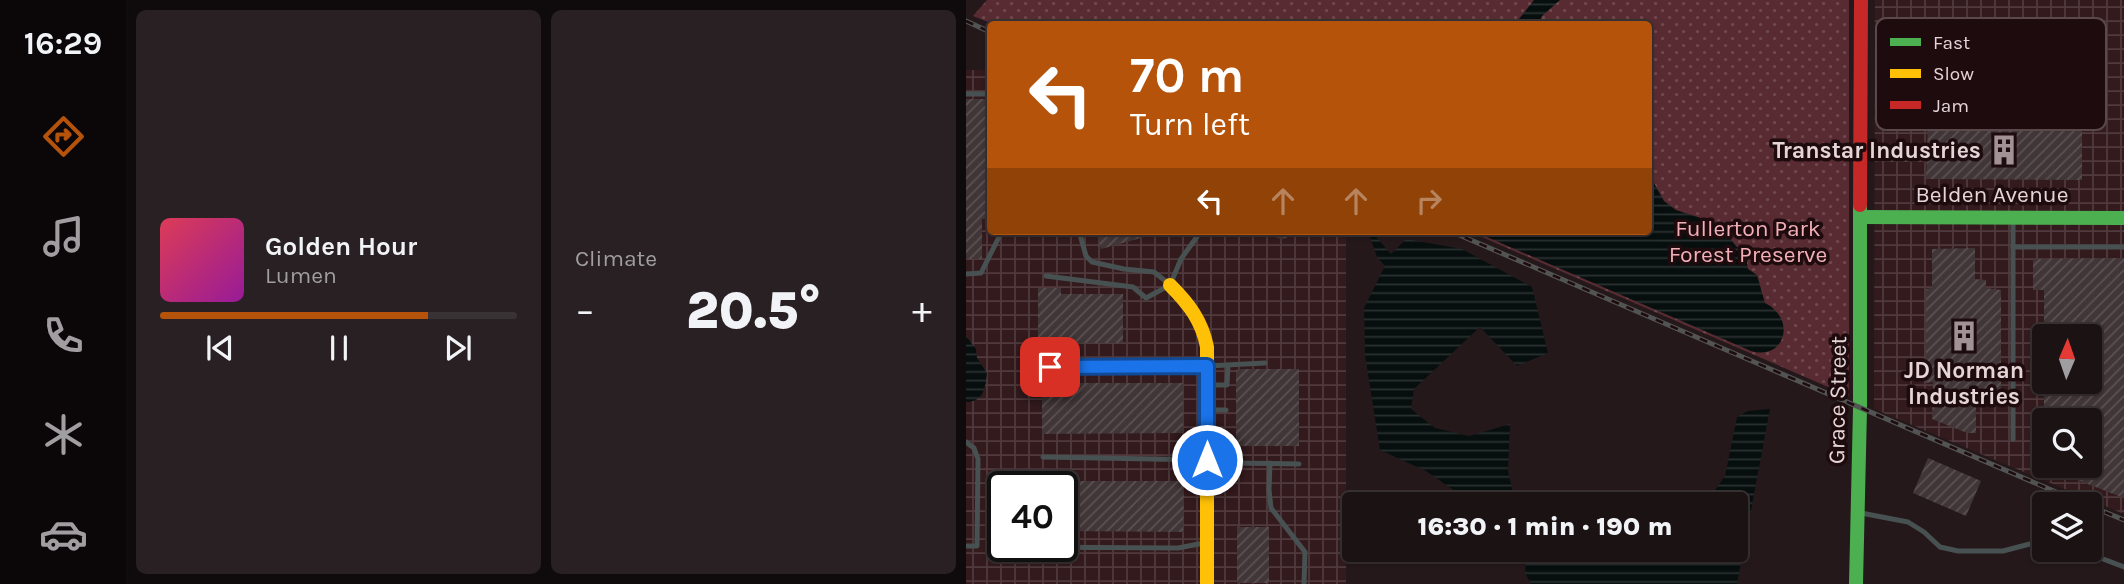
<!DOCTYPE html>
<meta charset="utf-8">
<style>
:root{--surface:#1b1214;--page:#282022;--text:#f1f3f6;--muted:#a09ea0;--line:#393234;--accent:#b45309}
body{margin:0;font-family:Karla,sans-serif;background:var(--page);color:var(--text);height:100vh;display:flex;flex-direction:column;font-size:26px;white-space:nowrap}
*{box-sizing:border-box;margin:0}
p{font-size:23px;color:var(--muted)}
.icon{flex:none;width:38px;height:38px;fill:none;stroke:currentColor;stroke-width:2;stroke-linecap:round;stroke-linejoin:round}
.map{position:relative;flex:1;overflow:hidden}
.sheet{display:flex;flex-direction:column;gap:10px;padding:10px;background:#0f0a0b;width:840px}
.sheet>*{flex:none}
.guide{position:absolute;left:21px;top:21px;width:665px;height:214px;border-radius:7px;box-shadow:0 2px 5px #0004,0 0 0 2px var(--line);background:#b45309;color:#fff;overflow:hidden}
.needle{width:46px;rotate:2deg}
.buttons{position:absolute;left:1066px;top:324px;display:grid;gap:14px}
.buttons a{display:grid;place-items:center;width:70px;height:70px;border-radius:7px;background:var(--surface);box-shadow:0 2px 5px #0004,0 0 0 2px var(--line);font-size:35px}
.speed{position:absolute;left:21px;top:471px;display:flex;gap:14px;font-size:35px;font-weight:700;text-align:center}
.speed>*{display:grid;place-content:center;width:91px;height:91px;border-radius:50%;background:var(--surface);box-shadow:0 2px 5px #0004,0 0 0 2px var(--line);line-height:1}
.speed .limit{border:4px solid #111;border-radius:10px;background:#fff;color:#111}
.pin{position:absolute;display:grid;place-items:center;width:60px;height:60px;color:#fff;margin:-30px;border-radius:14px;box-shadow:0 4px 10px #0006}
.me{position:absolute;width:77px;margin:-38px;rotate:0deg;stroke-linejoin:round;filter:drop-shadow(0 0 5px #0008)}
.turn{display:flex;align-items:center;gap:24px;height:147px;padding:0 28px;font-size:32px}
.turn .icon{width:91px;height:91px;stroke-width:2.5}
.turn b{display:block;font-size:49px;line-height:60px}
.lanes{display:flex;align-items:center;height:66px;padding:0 28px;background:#0003;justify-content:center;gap:35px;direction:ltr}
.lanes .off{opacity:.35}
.big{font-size:52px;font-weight:800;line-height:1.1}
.sheet .card{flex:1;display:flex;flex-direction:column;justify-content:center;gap:10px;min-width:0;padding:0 24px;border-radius:10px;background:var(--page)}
.song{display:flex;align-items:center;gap:21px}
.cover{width:84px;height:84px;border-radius:10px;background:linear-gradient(135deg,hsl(350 70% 55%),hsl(300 70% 35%))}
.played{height:7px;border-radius:4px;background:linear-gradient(90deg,var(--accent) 75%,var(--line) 75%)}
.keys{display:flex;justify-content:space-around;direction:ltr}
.heat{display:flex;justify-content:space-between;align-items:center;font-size:38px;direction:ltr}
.sheet .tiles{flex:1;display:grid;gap:10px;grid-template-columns:repeat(2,1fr)}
.trip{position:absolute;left:376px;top:492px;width:406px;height:70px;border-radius:7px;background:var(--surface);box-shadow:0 2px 5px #0004,0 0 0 2px var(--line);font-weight:800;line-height:70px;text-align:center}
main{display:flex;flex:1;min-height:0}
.tab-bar{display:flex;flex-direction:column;width:126px;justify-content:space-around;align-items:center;background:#0b0708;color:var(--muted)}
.tab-bar .icon{width:49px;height:49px}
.tab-bar .active{color:var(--accent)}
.tab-bar b{font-size:32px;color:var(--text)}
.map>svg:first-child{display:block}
.industrial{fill:url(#industrial-grid);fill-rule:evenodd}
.park{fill:url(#park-dots)}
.water{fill:url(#water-rules)}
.building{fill:url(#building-hatch)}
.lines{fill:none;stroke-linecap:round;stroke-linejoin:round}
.lane{stroke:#485151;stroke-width:5}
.fast{stroke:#4caf50;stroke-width:14}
.slow{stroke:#ffc107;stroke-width:14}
.jam{stroke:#c62828;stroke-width:14}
.rail-casing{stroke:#525453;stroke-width:5}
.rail{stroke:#1e0b0e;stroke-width:2.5;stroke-dasharray:8;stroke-linecap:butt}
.route-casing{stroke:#114b97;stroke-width:18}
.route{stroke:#1a73e8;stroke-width:12}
.labels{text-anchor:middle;stroke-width:7;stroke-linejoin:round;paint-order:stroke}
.poi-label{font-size:23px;font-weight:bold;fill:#e5d5d7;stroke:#1e0b0e;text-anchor:end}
.street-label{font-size:23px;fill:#e5d5d7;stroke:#1e0b0e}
.park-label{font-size:23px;fill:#f3afb8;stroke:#1e0b0e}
.key{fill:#1e0b0e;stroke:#5a484a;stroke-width:2}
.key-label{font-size:19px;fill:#e5d5d7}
</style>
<main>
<nav class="tab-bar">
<b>16:29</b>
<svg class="icon active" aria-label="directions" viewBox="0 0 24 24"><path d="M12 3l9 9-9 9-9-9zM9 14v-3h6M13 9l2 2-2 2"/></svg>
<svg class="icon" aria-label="music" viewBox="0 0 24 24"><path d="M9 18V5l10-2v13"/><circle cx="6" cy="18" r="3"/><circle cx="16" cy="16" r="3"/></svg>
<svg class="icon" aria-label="phone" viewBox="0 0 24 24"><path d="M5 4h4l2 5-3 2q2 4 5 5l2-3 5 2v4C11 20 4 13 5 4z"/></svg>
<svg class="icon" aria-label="climate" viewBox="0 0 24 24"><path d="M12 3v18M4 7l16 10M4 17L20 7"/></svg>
<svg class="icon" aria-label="car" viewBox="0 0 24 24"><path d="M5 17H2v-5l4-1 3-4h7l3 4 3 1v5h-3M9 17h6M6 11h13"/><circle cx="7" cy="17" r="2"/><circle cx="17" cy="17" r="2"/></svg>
</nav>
<section class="sheet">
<div class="tiles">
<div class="card">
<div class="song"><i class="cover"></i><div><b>Golden Hour</b><p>Lumen</p></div></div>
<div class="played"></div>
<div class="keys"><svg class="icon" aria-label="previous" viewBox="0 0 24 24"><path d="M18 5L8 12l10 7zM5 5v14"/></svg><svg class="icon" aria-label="pause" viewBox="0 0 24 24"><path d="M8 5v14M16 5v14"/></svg><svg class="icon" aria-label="next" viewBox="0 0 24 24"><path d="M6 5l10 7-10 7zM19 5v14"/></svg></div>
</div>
<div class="card"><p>Climate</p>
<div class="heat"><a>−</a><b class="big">20.5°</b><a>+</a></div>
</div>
</div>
</section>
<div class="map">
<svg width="1158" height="584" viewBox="0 0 1158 584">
<defs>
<pattern id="industrial-grid" width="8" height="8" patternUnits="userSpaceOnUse" patternTransform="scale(1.75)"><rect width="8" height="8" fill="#331a1d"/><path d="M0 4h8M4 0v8" fill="none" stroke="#503a3d"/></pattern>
<pattern id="park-dots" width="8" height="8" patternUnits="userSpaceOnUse" patternTransform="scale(1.75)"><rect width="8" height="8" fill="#582b32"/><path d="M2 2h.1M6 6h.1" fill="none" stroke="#70494f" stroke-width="1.8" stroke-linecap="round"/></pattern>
<pattern id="water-rules" width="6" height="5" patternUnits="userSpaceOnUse" patternTransform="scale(1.75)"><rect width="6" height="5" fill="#060f0e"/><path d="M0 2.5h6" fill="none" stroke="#2a3130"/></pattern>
<pattern id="building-hatch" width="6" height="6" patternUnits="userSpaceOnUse" patternTransform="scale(1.75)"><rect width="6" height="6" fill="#403537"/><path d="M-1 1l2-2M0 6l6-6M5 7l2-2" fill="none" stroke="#5b5153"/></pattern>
</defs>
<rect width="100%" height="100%" fill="#24181a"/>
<g class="industrial">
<path d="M909,0H1158V514L908,409ZM1078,336H1124V382H1078ZM1078,420H1124V466H1078Z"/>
<path d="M0,70H24V231H380V584H0ZM37,486H96V546H37Z"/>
</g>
<polygon class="park" points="21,0 883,0 883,396 502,231 682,231 682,24 27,24 7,16"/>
<g class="water">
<polygon points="568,0 594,0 576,16 572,24 549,24"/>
<path d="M688,183L698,201L710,210L753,224L770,246L782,256L781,264L782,269L791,275L799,303C831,319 819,361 785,351L507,231H682L683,184Z"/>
<polygon points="402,231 405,231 425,254 440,239 496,249 566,287 582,353 551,366 514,327 448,389 445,409 469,428 503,436 544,424 542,471 547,493 558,504 495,504 493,494 460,471 414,450 399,355 398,308 419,266 411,257"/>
<path d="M0,336L10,349L11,358L21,373C19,388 18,402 0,402Z"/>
<polygon points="804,409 771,584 565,584 559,573 561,550 614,550 657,557 673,550 770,550 770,504 739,504 759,476 771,417 782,411"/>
</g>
<g class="building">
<polygon points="0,99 24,99 24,219 16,219 16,259 0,259"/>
<polygon points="962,121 1116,122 1116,180 960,179"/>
<polygon points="130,231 192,231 193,233 135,249"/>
<polygon points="295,231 334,231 320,238 314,239"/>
<polygon points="1009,248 1009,279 1020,280 1020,288 1035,290 1035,392 1010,392 1010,433 1001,433 966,419 967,382 960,383 960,289 966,288 966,249"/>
<polygon points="1158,258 1158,498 1075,466 1124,466 1124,420 1078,420 1078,382 1124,382 1124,336 1078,336 1078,290 1067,290 1067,259"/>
<polygon points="72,288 95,288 95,294 157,294 157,343 72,343"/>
<polygon points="276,369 333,369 333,446 270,446 270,370"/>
<polygon points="76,383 217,383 217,433 76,434"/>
<polygon points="962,458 1015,481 1000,516 947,493"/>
<polygon points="96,481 218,481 217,532 96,531"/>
<rect x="271" y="527" width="32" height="56"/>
</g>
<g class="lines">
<g class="lane">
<polyline points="0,94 24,94"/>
<polyline points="113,231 120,256 126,262 158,269 188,272 202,283"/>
<polyline points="1047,247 1158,247"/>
<polyline points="0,274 15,273 36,231"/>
<polyline points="80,276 167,287 180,298 204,285 215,259 235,231"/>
<polyline points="84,367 241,366 299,363"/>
<polyline points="244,385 261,385 262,365"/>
<polyline points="244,410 260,410"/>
<polyline points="1047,439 1047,220"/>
<polyline points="0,442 8,448 12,459 11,546 0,546"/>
<polyline points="77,457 241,460 264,463 333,464"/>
<polyline points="304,463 303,490 305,508 339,552 338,584"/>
<polyline points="895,513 942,522 958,532 974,547 992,551 1037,551 1071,542 1078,544"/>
<polyline points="39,547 212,548 238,543"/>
<polyline points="1105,550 1124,554 1158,567"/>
</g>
<g class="fast">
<polyline points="894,217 1158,218"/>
<polyline points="890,584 894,409 894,205"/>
</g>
<path class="slow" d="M204,285C223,304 236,321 241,347V584"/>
<polyline class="jam" points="894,205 895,0"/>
<g class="rail-casing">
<g id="rail">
<polyline points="0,21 24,32"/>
<polyline points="484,231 1118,504"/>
<polyline points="1124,506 1158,520"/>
</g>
</g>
<use href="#rail" class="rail"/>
</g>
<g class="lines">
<g class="route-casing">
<polyline id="route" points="84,367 241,366 241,460"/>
</g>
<use href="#route" class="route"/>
</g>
<defs>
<g id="building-bare" transform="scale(2.415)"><path d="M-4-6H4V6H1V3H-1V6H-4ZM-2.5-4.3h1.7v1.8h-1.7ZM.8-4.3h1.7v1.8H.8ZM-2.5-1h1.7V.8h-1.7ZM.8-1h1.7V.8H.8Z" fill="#a19395" stroke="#1e0b0e" stroke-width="2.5" paint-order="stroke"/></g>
</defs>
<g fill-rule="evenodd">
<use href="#building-bare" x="1038" y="150"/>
<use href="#building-bare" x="998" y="336"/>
</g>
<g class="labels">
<g class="poi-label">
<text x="1015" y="158">Transtar Industries</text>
<text x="998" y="378" text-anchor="middle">JD Norman<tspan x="998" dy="26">Industries</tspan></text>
</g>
<g class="street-label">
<text x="1026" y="202">Belden Avenue</text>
<text transform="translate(871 400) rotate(-89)" y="8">Grace Street</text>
</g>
<g class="park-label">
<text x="782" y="236">Fullerton Park<tspan x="782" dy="26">Forest Preserve</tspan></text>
</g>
</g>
<rect x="910" y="18" width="230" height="112" rx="10" class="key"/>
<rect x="924" y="38" width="31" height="8" fill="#4caf50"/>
<rect x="924" y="69" width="31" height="9" fill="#ffc107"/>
<rect x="924" y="101" width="31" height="8" fill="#c62828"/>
<g class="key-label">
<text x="967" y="49">Fast</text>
<text x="967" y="80">Slow</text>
<text x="967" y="112">Jam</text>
</g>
</svg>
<div class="buttons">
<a><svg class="needle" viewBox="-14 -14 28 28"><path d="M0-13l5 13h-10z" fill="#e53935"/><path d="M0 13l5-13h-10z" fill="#a09ea0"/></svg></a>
<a><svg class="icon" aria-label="search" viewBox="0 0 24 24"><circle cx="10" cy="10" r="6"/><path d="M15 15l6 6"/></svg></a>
<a><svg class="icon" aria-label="layers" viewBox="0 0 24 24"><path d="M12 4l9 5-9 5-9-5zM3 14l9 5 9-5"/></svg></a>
</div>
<div class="speed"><div class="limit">40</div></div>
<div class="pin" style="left:84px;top:367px;background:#d93025"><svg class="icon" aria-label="arrive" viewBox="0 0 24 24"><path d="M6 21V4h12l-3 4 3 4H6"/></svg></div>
<svg class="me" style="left:241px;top:460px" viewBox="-20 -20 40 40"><circle r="17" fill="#1a73e8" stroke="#fff" stroke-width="3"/><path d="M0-11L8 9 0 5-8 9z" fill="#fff"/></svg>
<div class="trip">16:30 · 1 min · 190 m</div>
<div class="guide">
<div class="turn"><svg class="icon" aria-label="left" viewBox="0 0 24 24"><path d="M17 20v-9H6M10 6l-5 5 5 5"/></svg><div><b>70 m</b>Turn left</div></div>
<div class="lanes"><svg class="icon" aria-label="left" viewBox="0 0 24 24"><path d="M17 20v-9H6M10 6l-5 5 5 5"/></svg><svg class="icon off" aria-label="ahead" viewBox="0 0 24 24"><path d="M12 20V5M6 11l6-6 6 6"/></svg><svg class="icon off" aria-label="ahead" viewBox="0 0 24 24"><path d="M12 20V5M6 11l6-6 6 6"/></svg><svg class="icon off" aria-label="right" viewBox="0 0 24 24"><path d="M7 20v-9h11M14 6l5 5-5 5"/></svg></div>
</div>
</div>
</main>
